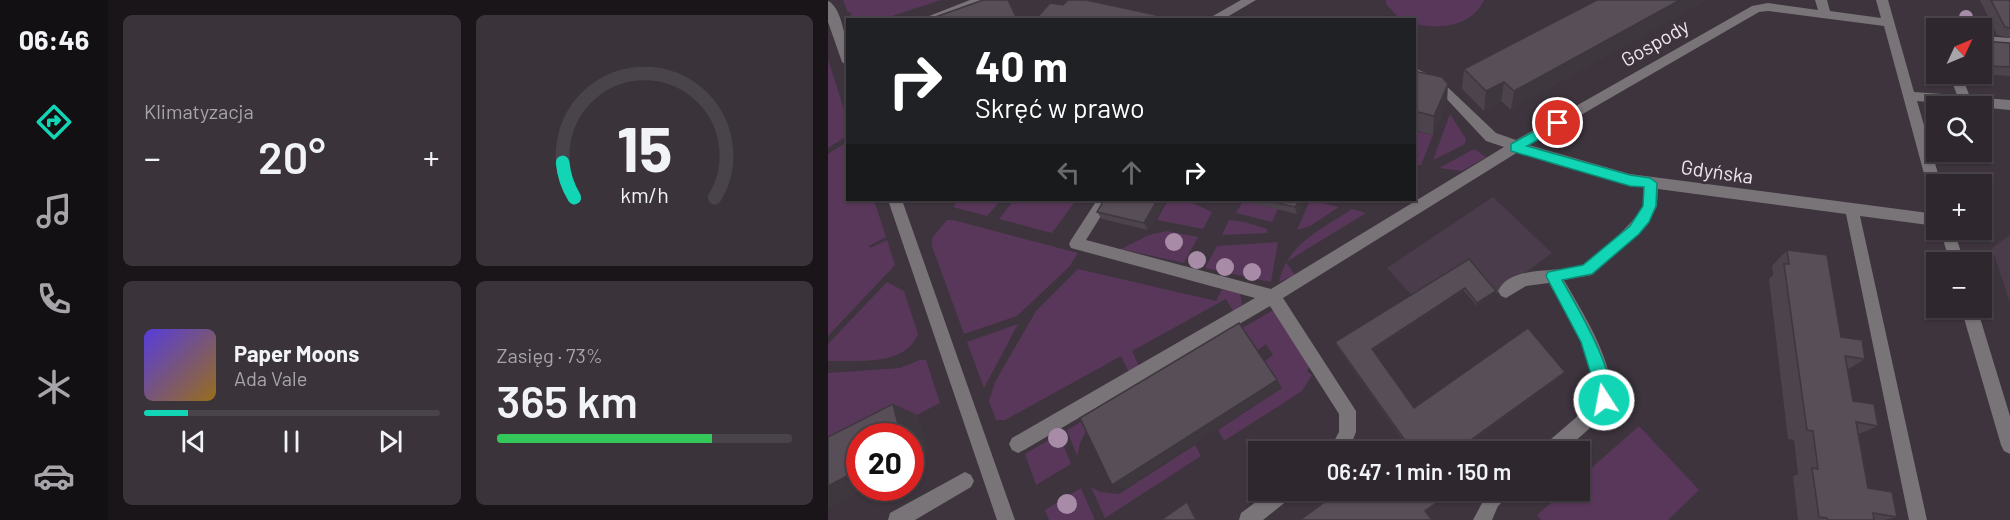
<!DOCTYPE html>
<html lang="pl">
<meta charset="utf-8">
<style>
:root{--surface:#2e272e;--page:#3a333a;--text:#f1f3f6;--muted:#a7a5aa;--line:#49444a;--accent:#11d5b4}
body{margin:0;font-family:Barlow,sans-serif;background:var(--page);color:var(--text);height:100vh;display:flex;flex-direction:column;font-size:22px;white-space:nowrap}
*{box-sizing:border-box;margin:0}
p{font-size:20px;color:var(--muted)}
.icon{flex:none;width:33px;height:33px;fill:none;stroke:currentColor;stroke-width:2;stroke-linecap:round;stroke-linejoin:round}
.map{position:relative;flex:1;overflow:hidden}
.details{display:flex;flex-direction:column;gap:15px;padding:15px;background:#191519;width:720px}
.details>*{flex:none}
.top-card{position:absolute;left:18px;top:18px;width:570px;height:183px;border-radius:0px;box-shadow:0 2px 4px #0004,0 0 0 2px var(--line);background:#202124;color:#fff;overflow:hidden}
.needle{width:39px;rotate:46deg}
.controls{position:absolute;left:1098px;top:18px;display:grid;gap:12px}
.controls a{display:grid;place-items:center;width:66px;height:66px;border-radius:0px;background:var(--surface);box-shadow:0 2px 4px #0004,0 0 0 2px var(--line);font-size:30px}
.speed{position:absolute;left:18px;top:423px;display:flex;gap:12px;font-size:30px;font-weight:700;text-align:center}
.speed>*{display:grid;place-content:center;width:78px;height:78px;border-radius:50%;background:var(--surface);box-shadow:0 2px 4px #0004,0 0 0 2px var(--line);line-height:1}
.speed .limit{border:9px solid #d22;background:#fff;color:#111}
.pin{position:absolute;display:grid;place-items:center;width:51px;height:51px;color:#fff;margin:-26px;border:3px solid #fff;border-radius:50%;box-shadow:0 2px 6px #0007}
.me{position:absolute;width:66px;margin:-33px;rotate:349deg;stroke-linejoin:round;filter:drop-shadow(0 0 4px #0008)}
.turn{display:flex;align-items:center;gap:21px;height:126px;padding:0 30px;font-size:27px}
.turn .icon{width:78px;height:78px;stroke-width:2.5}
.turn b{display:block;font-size:42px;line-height:51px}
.lanes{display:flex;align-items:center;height:57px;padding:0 30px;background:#0003;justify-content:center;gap:30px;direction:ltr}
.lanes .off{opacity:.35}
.big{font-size:45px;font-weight:600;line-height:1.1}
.details .card{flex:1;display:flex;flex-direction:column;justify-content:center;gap:9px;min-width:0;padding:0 21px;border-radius:9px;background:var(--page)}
.details .dial{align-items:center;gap:0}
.dial svg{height:156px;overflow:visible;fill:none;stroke:var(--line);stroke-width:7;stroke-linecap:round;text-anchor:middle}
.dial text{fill:var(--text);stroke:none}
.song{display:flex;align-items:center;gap:18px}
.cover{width:72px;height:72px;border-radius:9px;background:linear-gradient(135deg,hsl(250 70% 55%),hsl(40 70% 35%))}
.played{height:6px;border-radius:3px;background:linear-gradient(90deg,var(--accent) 15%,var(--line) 15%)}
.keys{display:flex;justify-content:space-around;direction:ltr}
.heat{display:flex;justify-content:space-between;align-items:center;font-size:33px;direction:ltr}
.charge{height:9px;border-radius:4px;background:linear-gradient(90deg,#34c759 73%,var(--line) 0)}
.details .tiles{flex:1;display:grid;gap:15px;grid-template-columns:repeat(2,1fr)}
.trip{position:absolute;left:420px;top:441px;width:342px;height:60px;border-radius:0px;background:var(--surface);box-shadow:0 2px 4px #0004,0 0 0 2px var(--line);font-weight:600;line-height:60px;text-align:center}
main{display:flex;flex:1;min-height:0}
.dock{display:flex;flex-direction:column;width:108px;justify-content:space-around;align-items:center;background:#121012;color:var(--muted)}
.dock .icon{width:42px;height:42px}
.dock .on{color:var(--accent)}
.dock b{font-size:27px;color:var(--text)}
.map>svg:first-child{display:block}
.built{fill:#4a3c4a}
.green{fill:#59375a}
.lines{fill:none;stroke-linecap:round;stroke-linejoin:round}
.minor{fill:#797478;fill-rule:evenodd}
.tree{fill:#a78ba7}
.wall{fill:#4c434c}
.shaded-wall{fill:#3e373e}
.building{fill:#584e58;stroke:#3e373e;stroke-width:1.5}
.route{fill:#11d5b4;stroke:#0b8a75;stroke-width:1.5}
.labels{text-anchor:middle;stroke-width:6;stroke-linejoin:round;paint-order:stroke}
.street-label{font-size:20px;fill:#eee8ee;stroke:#3d343d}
</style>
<main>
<nav class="dock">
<b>06:46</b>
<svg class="icon on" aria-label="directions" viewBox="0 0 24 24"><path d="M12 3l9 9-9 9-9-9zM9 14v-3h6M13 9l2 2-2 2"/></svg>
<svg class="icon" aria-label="music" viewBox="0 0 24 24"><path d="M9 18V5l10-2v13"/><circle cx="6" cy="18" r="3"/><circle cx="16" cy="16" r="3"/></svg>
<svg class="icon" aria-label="phone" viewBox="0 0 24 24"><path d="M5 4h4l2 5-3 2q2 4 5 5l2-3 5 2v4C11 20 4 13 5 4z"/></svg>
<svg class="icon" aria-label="climate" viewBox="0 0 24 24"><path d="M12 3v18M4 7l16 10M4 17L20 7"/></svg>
<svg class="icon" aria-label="car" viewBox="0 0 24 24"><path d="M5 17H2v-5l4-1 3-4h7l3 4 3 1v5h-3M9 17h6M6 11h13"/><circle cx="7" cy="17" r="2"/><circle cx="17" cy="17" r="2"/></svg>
</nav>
<section class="details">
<div class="tiles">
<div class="card"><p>Klimatyzacja</p>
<div class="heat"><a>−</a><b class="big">20°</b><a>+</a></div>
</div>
<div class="card dial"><svg viewBox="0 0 100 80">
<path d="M14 69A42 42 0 1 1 86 69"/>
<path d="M14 69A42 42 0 0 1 8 51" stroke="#11d5b4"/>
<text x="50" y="56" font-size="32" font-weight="700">15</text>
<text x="50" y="72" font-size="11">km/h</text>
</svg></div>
<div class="card">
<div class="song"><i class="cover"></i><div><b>Paper Moons</b><p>Ada Vale</p></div></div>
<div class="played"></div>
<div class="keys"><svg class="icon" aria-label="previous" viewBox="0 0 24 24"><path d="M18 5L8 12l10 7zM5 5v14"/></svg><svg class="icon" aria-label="pause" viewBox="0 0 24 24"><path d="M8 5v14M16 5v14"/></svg><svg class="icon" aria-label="next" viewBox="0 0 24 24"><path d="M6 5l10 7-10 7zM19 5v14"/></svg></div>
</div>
<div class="card"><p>Zasięg · 73%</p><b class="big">365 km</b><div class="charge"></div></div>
</div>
</section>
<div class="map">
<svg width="1182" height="520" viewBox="0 0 1182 520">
<rect width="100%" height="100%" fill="#3d343d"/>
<g class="built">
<polygon points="665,197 724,253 668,294 640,263 585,297 559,268"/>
<polygon points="1182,235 1182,303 1164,248"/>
</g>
<g class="green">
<polygon points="15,0 113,0 55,19 22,20 23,12 20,13"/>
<path d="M558,0H656C644,26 612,30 587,24L586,20L570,17L558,4Z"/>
<polygon points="0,59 19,119 19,136 0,148"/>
<polygon points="622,114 638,139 637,144 605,160"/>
<polygon points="587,131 605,135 593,165 587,165"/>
<polygon points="19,142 20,200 46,200 58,237 41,246 42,248 59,240 67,265 0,336 0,154"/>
<polygon points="646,149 658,157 634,171 611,168"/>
<polygon points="130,200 173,200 159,216 125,207"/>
<polygon points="186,200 248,200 224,233 171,219"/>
<polygon points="340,200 358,200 384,212 375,229 329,220"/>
<polygon points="482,200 511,207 482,226 469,230"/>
<polygon points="415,201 450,209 444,222 408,213"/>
<path d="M524,209L538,213L458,262L467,275L451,282C459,244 494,229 524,209Z"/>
<polygon points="119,220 125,220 250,253 241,267 189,316 136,334 104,246 104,238"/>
<polygon points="401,220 417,222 439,229 439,233 394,235"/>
<polygon points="339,231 370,237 356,263 293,249 321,235"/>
<polygon points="450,242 443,282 377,268 389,246"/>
<polygon points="250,269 388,301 394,289 412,294 414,304 406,313 398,299 304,351 311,366 301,372 293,356 177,420 168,420 161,401 167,382 208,311"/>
<path d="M59,282L76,291L90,334C77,367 29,360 0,361V344Z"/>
<polygon points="447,309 482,365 479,371 484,375 474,391 396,441 390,430 454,388 437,361 445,355 438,344 430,350 418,332 260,427 252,443 249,456 239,430"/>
<polygon points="190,324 156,388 139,342"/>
<polygon points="92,360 98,360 112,403 48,436 32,436 0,461 0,373 72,368"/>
<polygon points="811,426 871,490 840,520 713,520 709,515 737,491 752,490 752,478"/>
<polygon points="231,434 243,464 208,485 197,454"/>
<polygon points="367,445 373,456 277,518 263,487 272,492 291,494"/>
<polygon points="253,488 267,520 221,520 217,510"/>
</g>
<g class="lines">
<g class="minor">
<polygon points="142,0 160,0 158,3 111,20 91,20"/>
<polygon points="413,0 428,0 394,20 378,20"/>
<path d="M987,0H999L1002,11L1053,18L1048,0H1060L1086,92L1129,95L1121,74H1133L1142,97L1182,100V110L1089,101L1113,184H1108V198L1103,196L1101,192L1056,26L940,11L931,12L701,145L802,174L1108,214V226L1032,216L1099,520H1081L1018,214L830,189L829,206L821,222L811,234L764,275L736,280C754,312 796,375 780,412L735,452H712L715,446L766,402C772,361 740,317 721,283L698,286L678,298L673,296L670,291C683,263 733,275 756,264C767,258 812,217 815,206C816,200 816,193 816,187L728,165L690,152L455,298L528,411V432L520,452H500L511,432V414L442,306L196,450L190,453L184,450L181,444L184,438L427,298L243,248L241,244L243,240L269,200H283L258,240L443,289L676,147L658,141L614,94L602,84L586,77V68L610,78L668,133L688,140L924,6L940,3L990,10Z"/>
<path d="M0,1C15,7 20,51 20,66L14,62L0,22Z"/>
<polygon points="1154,36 1182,38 1182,46 1154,44"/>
<polygon points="60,200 74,200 187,520 169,520"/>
<polygon points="1112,230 1126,230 1136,262 1122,262"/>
<polygon points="1133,308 1149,308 1182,416 1182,454 1176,451 1173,445"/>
<polygon points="137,472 143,475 146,481 143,487 87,520 60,520 62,513"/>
<polygon points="444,490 468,490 465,496 435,520 411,520 413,513"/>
<polygon points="661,490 684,490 681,496 670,506 664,520 645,520"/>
</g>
</g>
<g class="tree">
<circle cx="1138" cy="17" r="7"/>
<circle cx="346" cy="242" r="9"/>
<circle cx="369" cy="260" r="9"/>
<circle cx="397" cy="267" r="9"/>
<circle cx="424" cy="272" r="9"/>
<circle cx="230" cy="438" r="10"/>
<circle cx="239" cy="504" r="10"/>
</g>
<g class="wall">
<polygon points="769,0 683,110 673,101 656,111 634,89 636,69"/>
<polygon points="1152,0 1182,0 1182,38 1169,35"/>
<polygon points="1154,41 1181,43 1182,42 1182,76 1152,74 1154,74"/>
<polygon points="586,71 619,103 605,135 586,130"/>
<polygon points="337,200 320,230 274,219 269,212"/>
<polygon points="410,200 476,200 469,214"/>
<polygon points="959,250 1013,337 1037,359 1019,370 1025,401 1050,426 1031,434 1040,488 1069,517 1056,520 970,520 965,476 970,474 966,440 960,439 941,279 945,275 944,266"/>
<polygon points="641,259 668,291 668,294 649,306 636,291 545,351 586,408 737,372 736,375 629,452 567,452 578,444 508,345 507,342"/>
</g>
<g class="shaded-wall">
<polygon points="180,0 181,0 193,20 181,20"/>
<polygon points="852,0 880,0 683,110 686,91"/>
<polygon points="676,82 673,101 656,111 658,91"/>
<polygon points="620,84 619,103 605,135 606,116"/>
<polygon points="329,200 337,200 320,230 316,223"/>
<polygon points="471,200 476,200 469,214 467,207"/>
<polygon points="637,288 636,291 544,352 544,349"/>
<polygon points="668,291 668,294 649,306 649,303"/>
<polygon points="737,372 736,375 629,452 626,452"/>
<polygon points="449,380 453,388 295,490 284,485"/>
<polygon points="65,404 90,415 101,455 82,465 82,436 73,436"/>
<polygon points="32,469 32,488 40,488 0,509 0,486"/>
<polygon points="619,495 619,496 597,512 597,511"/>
<polygon points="359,502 362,504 370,520 368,520"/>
</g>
<g class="building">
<polygon points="155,0 180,0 188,17 181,20 99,20"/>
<polygon points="240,0 258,0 351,20 207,20 222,3 235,5"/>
<polygon points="769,0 852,0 686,91 676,82 658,91 636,69"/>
<polygon points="1163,0 1182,0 1182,28 1177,27"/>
<polygon points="1154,41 1182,43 1182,67 1160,66 1154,53"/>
<polygon points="586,71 614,77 620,84 606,116 586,111"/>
<polygon points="276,200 329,200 316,223 269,212"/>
<polygon points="436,200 471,200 467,207"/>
<polygon points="959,250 999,255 1013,337 1034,340 1037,359 1017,356 1025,401 1046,404 1050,426 1028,422 1040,488 1064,492 1069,517 1045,513 1046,520 1000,520 999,518 991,517 984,468 990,469 985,431 979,430 956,264 961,264"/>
<polygon points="641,259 668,291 649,303 637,288 544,349 586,408 700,328 737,372 626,452 567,452 579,443 507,342"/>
<polygon points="411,323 449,380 284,485 252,418"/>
<polygon points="65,404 73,436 32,436 32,469 0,486 0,437"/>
<polygon points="513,490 616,490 619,495 597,511 604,520 472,520"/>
<polygon points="359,502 368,520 333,520"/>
</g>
<path class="route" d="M730,118L734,119V126L699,146L802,175L822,178L829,183L828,206L821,222L811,234L764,274L734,280C748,305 793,379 781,405L776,407L771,405L767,387L753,342L718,276L720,272L755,265L802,226L815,206L816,187L802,186L683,151V144Z"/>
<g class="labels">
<g class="street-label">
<text transform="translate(827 43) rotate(-30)" y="7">Gospody</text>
<text transform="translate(889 172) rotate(8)" y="7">Gdyńska</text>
</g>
</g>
</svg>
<div class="controls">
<a><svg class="needle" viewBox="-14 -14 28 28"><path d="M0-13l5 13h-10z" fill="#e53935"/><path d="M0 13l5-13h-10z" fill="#a7a5aa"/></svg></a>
<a><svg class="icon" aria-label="search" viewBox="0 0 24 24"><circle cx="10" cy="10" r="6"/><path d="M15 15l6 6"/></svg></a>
<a>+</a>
<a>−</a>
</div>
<div class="speed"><div class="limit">20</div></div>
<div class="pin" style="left:730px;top:123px;background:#d93025"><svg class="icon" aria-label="arrive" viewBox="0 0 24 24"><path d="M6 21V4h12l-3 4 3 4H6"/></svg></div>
<svg class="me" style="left:776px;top:400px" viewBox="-20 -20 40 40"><circle r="17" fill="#11d5b4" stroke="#fff" stroke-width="3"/><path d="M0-11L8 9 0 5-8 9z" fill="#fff"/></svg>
<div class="trip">06:47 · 1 min · 150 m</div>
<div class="top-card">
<div class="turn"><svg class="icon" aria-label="right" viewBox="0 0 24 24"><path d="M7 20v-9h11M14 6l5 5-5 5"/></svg><div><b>40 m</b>Skręć w prawo</div></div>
<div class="lanes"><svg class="icon off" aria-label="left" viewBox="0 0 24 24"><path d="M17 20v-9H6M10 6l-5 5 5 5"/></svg><svg class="icon off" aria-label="ahead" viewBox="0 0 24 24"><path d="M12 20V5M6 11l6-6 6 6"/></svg><svg class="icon" aria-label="right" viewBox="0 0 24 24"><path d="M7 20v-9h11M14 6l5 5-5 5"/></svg></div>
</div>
</div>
</main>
